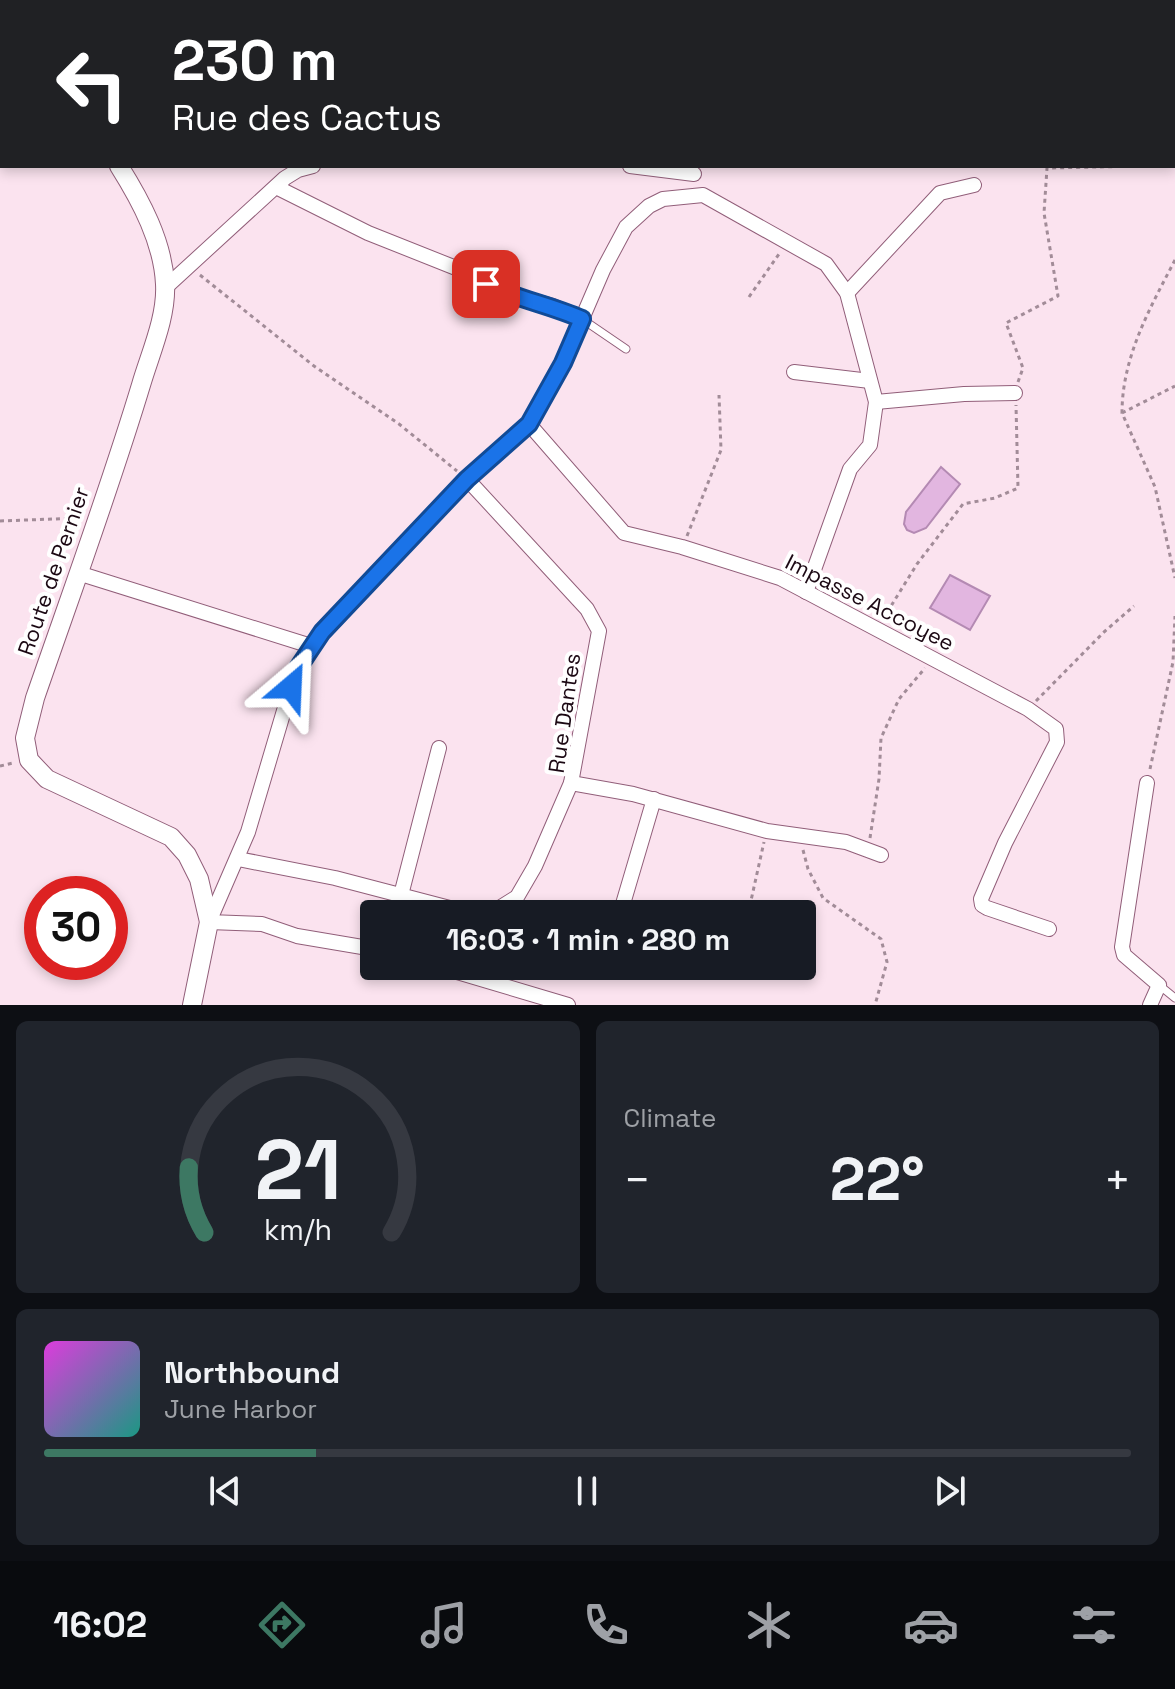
<!DOCTYPE html>
<meta charset="utf-8">
<style>
:root{--surface:#171b24;--page:#20242c;--text:#f1f3f6;--muted:#9ea1a6;--line:#363941;--accent:#3d7863}
body{margin:0;font-family:"Space Grotesk",sans-serif;background:var(--page);color:var(--text);height:100vh;display:flex;flex-direction:column;font-size:30px;white-space:nowrap}
*{box-sizing:border-box;margin:0}
p{font-size:26px;color:var(--muted)}
.icon{flex:none;width:44px;height:44px;fill:none;stroke:currentColor;stroke-width:2;stroke-linecap:round;stroke-linejoin:round}
.map{position:relative;height:1005px;overflow:hidden}
.panel{display:flex;flex-direction:column;gap:16px;padding:16px;background:#0d0f14;flex:1}
.panel>*{flex:none}
.top-card{position:absolute;left:0px;top:0px;width:1176px;height:168px;box-shadow:0 4px 12px #0003;background:#202124;color:#fff;overflow:hidden}
.speed{position:absolute;left:24px;top:876px;display:flex;gap:16px;font-size:40px;font-weight:700;text-align:center}
.speed>*{display:grid;place-content:center;width:104px;height:104px;border-radius:50%;background:var(--surface);box-shadow:0 4px 12px #0003;line-height:1}
.speed .limit{border:12px solid #d22;background:#fff;color:#111}
.pin{position:absolute;display:grid;place-items:center;width:68px;height:68px;color:#fff;margin:-34px;border-radius:16px;box-shadow:0 4px 12px #0006}
.me{position:absolute;width:88px;margin:-44px;rotate:26deg;stroke-linejoin:round;filter:drop-shadow(0 0 6px #0008)}
.turn{display:flex;align-items:center;gap:28px;height:168px;padding:0 40px;font-size:36px}
.turn .icon{width:104px;height:104px;stroke-width:2.5}
.turn b{display:block;font-size:56px;line-height:68px}
.big{font-size:60px;font-weight:700;line-height:1.1}
.panel .widget{flex:1;display:flex;flex-direction:column;justify-content:center;gap:12px;min-width:0;padding:0 28px;border-radius:12px;background:var(--page)}
.panel .dial{align-items:center;gap:0}
.dial svg{height:208px;overflow:visible;fill:none;stroke:var(--line);stroke-width:7;stroke-linecap:round;text-anchor:middle}
.dial text{fill:var(--text);stroke:none}
.song{display:flex;align-items:center;gap:24px}
.cover{width:96px;height:96px;border-radius:12px;background:linear-gradient(135deg,hsl(300 70% 55%),hsl(170 70% 35%))}
.played{height:8px;border-radius:4px;background:linear-gradient(90deg,var(--accent) 25%,var(--line) 25%)}
.keys{display:flex;justify-content:space-around;direction:ltr}
.heat{display:flex;justify-content:space-between;align-items:center;font-size:44px;direction:ltr}
.panel .tiles{flex:1;display:grid;gap:16px;grid-template-columns:1fr 1fr}
.widget:last-child{grid-column:span 2}
.trip{position:absolute;left:360px;top:900px;width:456px;height:80px;border-radius:8px;background:var(--surface);box-shadow:0 4px 12px #0003;font-weight:700;line-height:80px;text-align:center}
.tabs{display:flex;height:128px;justify-content:space-around;align-items:center;background:#090b0e;color:var(--muted)}
.tabs .icon{width:56px;height:56px}
.tabs .selected{color:var(--accent)}
.tabs b{font-size:36px;color:var(--text)}
.map>svg:first-child{display:block}
.building{fill:#e2b6e0;stroke:#b48ab3;stroke-width:2}
.lines{fill:none;stroke-linecap:round;stroke-linejoin:round}
.service-casing{stroke:#915e79;stroke-width:9}
.minor-casing{stroke:#915e79;stroke-width:16}
.tertiary-casing{stroke:#915e79;stroke-width:20}
.path{stroke:#a28c98;stroke-width:3;stroke-dasharray:4 4;stroke-linecap:butt}
.service{stroke:#fff;stroke-width:7}
.minor{stroke:#fff;stroke-width:14}
.tertiary{stroke:#fff;stroke-width:18}
.route-casing{stroke:#114b97;stroke-width:20}
.route{stroke:#1a73e8;stroke-width:14}
.labels{text-anchor:middle;stroke-width:8;stroke-linejoin:round;paint-order:stroke}
.street-label{font-size:22px;fill:#1b0813;stroke:#fff}
</style>
<div class="map">
<svg width="1175" height="1005" viewBox="0 0 1175 1005">
<rect width="100%" height="100%" fill="#fbe3ef"/>
<g class="building">
<polygon points="941,467 960,484 926,528 914,533 907,530 904,524 906,512"/>
<polygon points="950,575 990,596 970,630 930,608"/>
</g>
<g class="lines">
<g class="service-casing">
<g id="service">
<polyline points="45,2 49,0"/>
<polyline points="582,319 626,349"/>
<polyline points="1159,985 1175,998"/>
</g>
</g>
<g class="minor-casing">
<g id="minor">
<polyline points="170,2 175,0"/>
<polyline points="646,2 646,0"/>
<polyline points="717,2 719,0"/>
<polyline points="0,39 2,40"/>
<polyline points="630,166 694,174"/>
<polyline points="276,187 368,233 456,268 505,293 553,306 582,319"/>
<polyline points="166,287 285,178 298,170 313,166"/>
<polyline points="847,293 940,193 974,185"/>
<polyline points="794,372 870,381"/>
<polyline points="876,402 964,394 1015,393"/>
<polyline points="529,424 624,533 682,547 780,578 1028,709 1056,729 1057,742 1005,843 981,899 982,905 987,908 1049,929"/>
<polyline points="467,479 587,609 599,631 571,783 633,794 767,831 846,842 881,855"/>
<polyline points="78,573 311,646"/>
<polyline points="1147,783 1122,947 1124,955 1159,985 1150,1005"/>
<polyline points="238,859 335,878 465,912 493,912 517,897 535,866 571,783"/>
<polyline points="401,895 439,748"/>
<polyline points="620,914 654,799"/>
<polyline points="374,949 297,936 262,924 209,922 248,832 291,687 298,668 311,646 467,479 529,424 563,363 603,270 626,227 649,206 663,199 703,195 826,264 847,293 876,402 870,445 850,469 806,592"/>
<polyline points="437,966 568,1005"/>
</g>
</g>
<g class="tertiary-casing">
<g id="tertiary">
<polyline points="6,0 8,2"/>
<path d="M119,166C141,201 163,242 165,284C167,317 150,354 141,385C109,491 71,594 35,698L25,738L29,760L47,779L171,837L187,855L199,879L209,922L192,1005"/>
</g>
</g>
<g class="path">
<polyline points="972,2 975,0"/>
<polyline points="1174,163 1175,163"/>
<path d="M1175,260C1150,308 1122,357 1122,413L1155,487L1175,578"/>
<polyline points="200,275 314,366 399,424 457,471"/>
<polyline points="749,297 779,254"/>
<polyline points="468,305 478,292"/>
<polyline points="1018,382 1023,368 1006,323 1058,296 1044,213 1047,168 1144,166"/>
<polyline points="1122,413 1175,386"/>
<polyline points="0,521 81,518"/>
<polyline points="687,536 721,450 719,395"/>
<polyline points="883,619 917,564 963,504 995,498 1018,488 1016,405"/>
<polyline points="1036,701 1104,632 1134,606"/>
<polyline points="0,766 13,763"/>
<polyline points="1150,769 1173,662 1175,616"/>
<polyline points="870,838 879,779 881,738 899,699 925,668"/>
<polyline points="803,850 808,869 823,898 881,939 887,962 875,1005"/>
<polyline points="748,914 764,842"/>
</g>
<use href="#service" class="service"/>
<use href="#minor" class="minor"/>
<use href="#tertiary" class="tertiary"/>
</g>
<g class="lines">
<g class="route-casing">
<path id="route" d="M291,687L298,668L322,632L467,479L529,424L563,363L582,319C550,305 517,299 486,284"/>
</g>
<use href="#route" class="route"/>
</g>
<g class="labels">
<g class="street-label">
<text transform="translate(53 571) rotate(-71)" y="8">Route de Pernier</text>
<text transform="translate(870 602) rotate(27)" y="8">Impasse Accoyee</text>
<text transform="translate(564 713) rotate(-82)" y="8">Rue Dantes</text>
</g>
</g>
</svg>
<div class="speed"><div class="limit">30</div></div>
<div class="pin" style="left:486px;top:284px;background:#d93025"><svg class="icon" aria-label="arrive" viewBox="0 0 24 24"><path d="M6 21V4h12l-3 4 3 4H6"/></svg></div>
<svg class="me" style="left:291px;top:687px" viewBox="-20 -20 40 40"><path d="M0-17L14 15 0 8-14 15z" fill="#1a73e8" stroke="#fff" stroke-width="4"/></svg>
<div class="trip">16:03 · 1 min · 280 m</div>
<div class="top-card">
<div class="turn"><svg class="icon" aria-label="left" viewBox="0 0 24 24"><path d="M17 20v-9H6M10 6l-5 5 5 5"/></svg><div><b>230 m</b>Rue des Cactus</div></div>
</div>
</div>
<section class="panel">
<div class="tiles">
<div class="widget dial"><svg viewBox="0 0 100 80">
<path d="M14 69A42 42 0 1 1 86 69"/>
<path d="M14 69A42 42 0 0 1 8 44" stroke="#3d7863"/>
<text x="50" y="56" font-size="32" font-weight="700">21</text>
<text x="50" y="72" font-size="11">km/h</text>
</svg></div>
<div class="widget"><p>Climate</p>
<div class="heat"><a>−</a><b class="big">22°</b><a>+</a></div>
</div>
<div class="widget">
<div class="song"><i class="cover"></i><div><b>Northbound</b><p>June Harbor</p></div></div>
<div class="played"></div>
<div class="keys"><svg class="icon" aria-label="previous" viewBox="0 0 24 24"><path d="M18 5L8 12l10 7zM5 5v14"/></svg><svg class="icon" aria-label="pause" viewBox="0 0 24 24"><path d="M8 5v14M16 5v14"/></svg><svg class="icon" aria-label="next" viewBox="0 0 24 24"><path d="M6 5l10 7-10 7zM19 5v14"/></svg></div>
</div>
</div>
</section>
<nav class="tabs">
<b>16:02</b>
<svg class="icon selected" aria-label="directions" viewBox="0 0 24 24"><path d="M12 3l9 9-9 9-9-9zM9 14v-3h6M13 9l2 2-2 2"/></svg>
<svg class="icon" aria-label="music" viewBox="0 0 24 24"><path d="M9 18V5l10-2v13"/><circle cx="6" cy="18" r="3"/><circle cx="16" cy="16" r="3"/></svg>
<svg class="icon" aria-label="phone" viewBox="0 0 24 24"><path d="M5 4h4l2 5-3 2q2 4 5 5l2-3 5 2v4C11 20 4 13 5 4z"/></svg>
<svg class="icon" aria-label="climate" viewBox="0 0 24 24"><path d="M12 3v18M4 7l16 10M4 17L20 7"/></svg>
<svg class="icon" aria-label="car" viewBox="0 0 24 24"><path d="M5 17H2v-5l4-1 3-4h7l3 4 3 1v5h-3M9 17h6M6 11h13"/><circle cx="7" cy="17" r="2"/><circle cx="17" cy="17" r="2"/></svg>
<svg class="icon" aria-label="filters" viewBox="0 0 24 24"><path d="M4 7h16M4 17h16"/><circle cx="9" cy="7" r="2"/><circle cx="15" cy="17" r="2"/></svg>
</nav>
